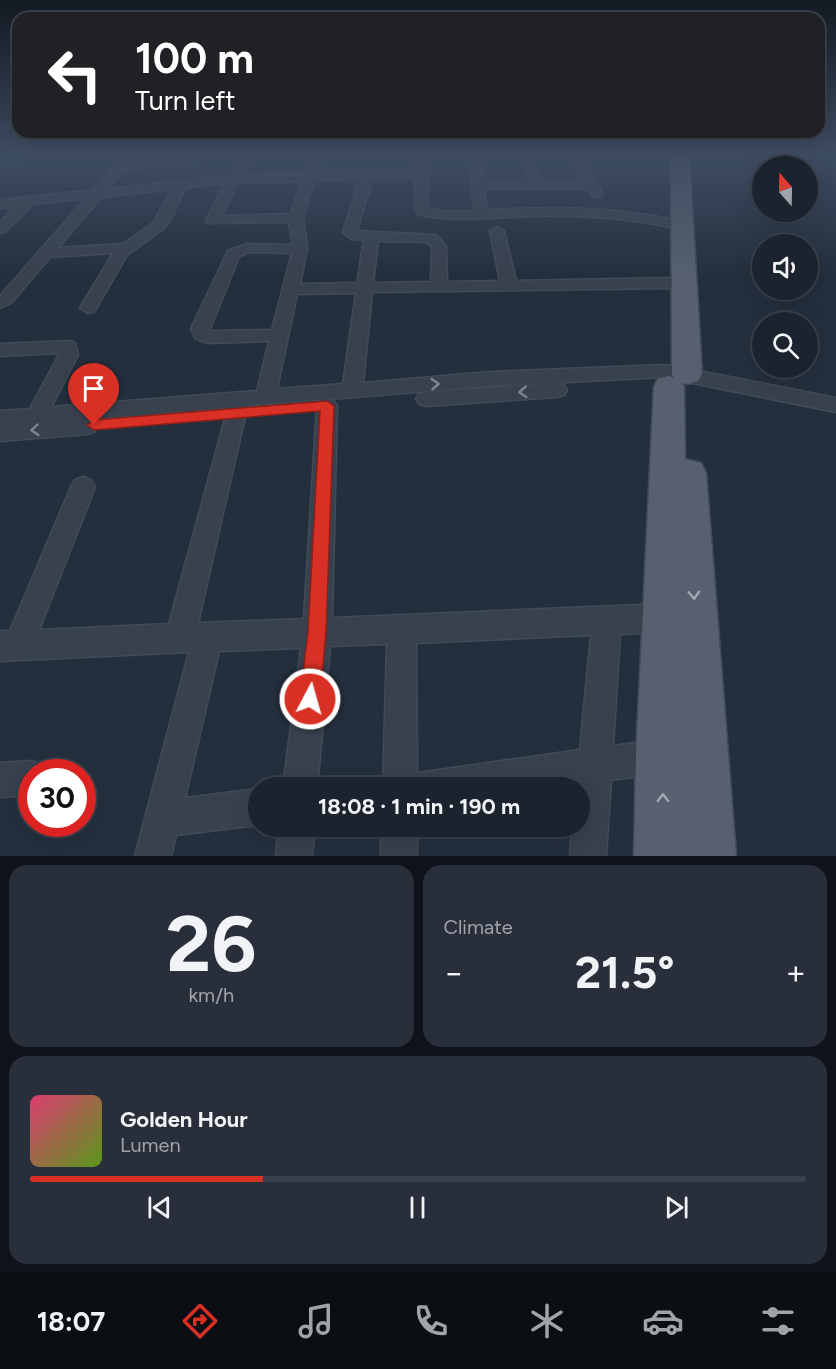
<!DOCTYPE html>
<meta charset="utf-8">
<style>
:root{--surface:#1b232e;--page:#282f3a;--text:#f1f3f6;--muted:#a0a4aa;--line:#39404a;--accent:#d93025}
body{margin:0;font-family:Figtree,sans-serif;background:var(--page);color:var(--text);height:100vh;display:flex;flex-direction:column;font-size:22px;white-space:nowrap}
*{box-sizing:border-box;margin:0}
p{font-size:20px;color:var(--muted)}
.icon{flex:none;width:33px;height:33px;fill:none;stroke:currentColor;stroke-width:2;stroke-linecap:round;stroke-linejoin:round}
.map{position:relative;height:856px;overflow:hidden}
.side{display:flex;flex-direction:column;gap:9px;padding:9px;background:#0f1319;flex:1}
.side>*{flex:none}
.hud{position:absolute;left:12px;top:12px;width:813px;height:126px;border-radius:18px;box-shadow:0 6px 24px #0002,0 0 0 2px var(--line);background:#202124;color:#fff;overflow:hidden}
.needle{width:39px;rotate:340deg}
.fabs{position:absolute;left:752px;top:156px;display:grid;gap:12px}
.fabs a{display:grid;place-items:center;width:66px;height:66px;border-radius:50%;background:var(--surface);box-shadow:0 6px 24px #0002,0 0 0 2px var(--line);font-size:30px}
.speed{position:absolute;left:18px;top:759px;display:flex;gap:12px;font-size:30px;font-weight:700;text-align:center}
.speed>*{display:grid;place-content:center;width:78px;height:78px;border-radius:50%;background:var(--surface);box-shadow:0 6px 24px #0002,0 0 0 2px var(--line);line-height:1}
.speed .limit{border:9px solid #d22;background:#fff;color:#111}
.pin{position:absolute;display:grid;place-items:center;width:51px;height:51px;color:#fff;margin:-62px -26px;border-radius:50% 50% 50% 0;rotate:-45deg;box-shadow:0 0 6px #0007}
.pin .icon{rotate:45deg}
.me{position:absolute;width:66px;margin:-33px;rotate:6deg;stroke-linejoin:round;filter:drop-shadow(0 0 4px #0008)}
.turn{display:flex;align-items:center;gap:21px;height:126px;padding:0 24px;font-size:27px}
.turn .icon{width:78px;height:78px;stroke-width:2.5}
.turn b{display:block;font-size:42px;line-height:51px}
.big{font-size:45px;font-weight:700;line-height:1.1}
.side .card{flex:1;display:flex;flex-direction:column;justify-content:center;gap:9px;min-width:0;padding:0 21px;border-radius:18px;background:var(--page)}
.side .dial{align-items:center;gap:0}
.dial b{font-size:78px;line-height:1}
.song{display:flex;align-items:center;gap:18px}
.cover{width:72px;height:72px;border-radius:9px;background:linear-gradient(135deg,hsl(340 70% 55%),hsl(90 70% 35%))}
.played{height:6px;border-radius:3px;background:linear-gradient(90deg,var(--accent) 30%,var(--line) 30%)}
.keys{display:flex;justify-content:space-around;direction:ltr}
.heat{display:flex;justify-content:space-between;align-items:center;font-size:33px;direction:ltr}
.side .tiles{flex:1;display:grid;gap:9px;grid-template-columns:1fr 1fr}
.card:last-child{grid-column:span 2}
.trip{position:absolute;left:248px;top:777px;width:342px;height:60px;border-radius:30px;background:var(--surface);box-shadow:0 6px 24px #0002,0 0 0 2px var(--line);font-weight:700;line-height:60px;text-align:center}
.tab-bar{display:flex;height:96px;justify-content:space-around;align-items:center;background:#0b0e12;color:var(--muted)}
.tab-bar .icon{width:42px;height:42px}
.tab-bar .on{color:var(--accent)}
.tab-bar b{font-size:27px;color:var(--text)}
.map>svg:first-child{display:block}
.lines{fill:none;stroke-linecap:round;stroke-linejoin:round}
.street-casing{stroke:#414a57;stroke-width:3}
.primary-casing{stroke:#414a57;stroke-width:3}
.street{fill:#38414e;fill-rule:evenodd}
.primary{fill:#56606e;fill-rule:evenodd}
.oneway{stroke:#7c8592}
.oneway2{stroke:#a1aab7}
.route{fill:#d93025;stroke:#8d1f18;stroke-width:1.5}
</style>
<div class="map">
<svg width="836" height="856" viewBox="0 0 836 856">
<rect width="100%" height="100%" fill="#242f3e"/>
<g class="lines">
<g class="street-casing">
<g id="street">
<path d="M188,155H218L213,158L124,170L108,189L229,176L245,155H256L242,175L305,174L315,155H325L317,173L415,171L416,155H426L429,174L427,177L428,208L445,212L474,211L469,155H479L483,181H530L520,155H530L541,181H584L569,155H579L603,194L601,197H593L588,189H484L487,210C548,207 608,206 669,219L676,223L669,227C623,217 578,215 532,216C493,217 455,223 417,214L415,207V178L372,179L357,231L436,235L446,246L447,282L500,281L490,231L497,227L504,231L516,281L670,278L678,283L670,288L372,292L363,383L490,372L665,365L672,366L674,371L672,376L665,377L490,386L329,399L334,401L337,406L332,618L665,604L675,608L679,618L675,628L665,632L620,634L613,746L662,739L674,744L679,756L674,768L662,773L611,780L606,856H570L572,826H579V788H576L577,784L552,788H383L387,644L330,646L317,788H283L301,648L219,651L185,798L258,789V825L176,835L171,856H135L189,652L0,661V631H10L71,487L75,480L83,477L91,480L95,487L39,630L169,624L228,408L90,419L94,420L97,426L94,432L87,434L0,441V411L30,409L60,353L0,356V344L69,341L75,343L78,355L51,407L257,391L269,341L207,343L195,338L191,329L228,251L247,244L293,245L289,222L208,223L206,220L225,183L185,188L172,217L163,229L127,255L94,312L88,313L80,308L113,253L50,257L11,303L0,308V296L86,198L33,204L5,232L0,233V222L16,206L0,208V200L93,190L116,165ZM360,179L343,232L351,239L364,240L357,283L300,284L307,249L303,217L314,180ZM302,181L290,214L222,216L237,182ZM172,189L153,223L123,244L58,248L101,197ZM378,241L427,242L432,247L431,282L373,283ZM249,252L292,253L272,330L209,331L239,257ZM356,293L343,384L277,389L297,294ZM324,399L320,401L317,406L304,619L198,623L246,412L242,406ZM591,635L580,750L417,773L416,643Z"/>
<polygon points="689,369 836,398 836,412 682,381 679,376 682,371"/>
<polygon points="557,383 564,385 567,390 564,395 557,397 426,406 419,404 416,399 419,394 426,392"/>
<polygon points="32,761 44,766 47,772 32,772 32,795 0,797 0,763"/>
<polygon points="279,826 315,826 312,856 276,856"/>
<rect x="381" y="826" width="36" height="30"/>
</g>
</g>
<g class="primary-casing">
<polygon id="primary" points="671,155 689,155 702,374 698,381 687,384 682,383 684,387 685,459 701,463 706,473 736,856 634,856 636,756 654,387 658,379 669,376 674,378 672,374"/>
</g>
<use href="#street" class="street"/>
<use href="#primary" class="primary"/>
</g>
<defs><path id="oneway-chevron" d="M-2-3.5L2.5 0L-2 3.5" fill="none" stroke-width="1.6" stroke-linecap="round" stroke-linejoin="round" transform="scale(1.5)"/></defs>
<g class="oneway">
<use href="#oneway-chevron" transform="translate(435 384) rotate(-4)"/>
<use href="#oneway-chevron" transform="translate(523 392) rotate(176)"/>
<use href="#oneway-chevron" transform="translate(35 430) rotate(175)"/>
</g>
<g class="oneway2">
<use href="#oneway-chevron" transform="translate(694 595) rotate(87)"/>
<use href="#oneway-chevron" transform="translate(663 798) rotate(-91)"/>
</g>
<linearGradient id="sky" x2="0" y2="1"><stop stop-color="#141a22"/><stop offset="0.56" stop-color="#3f4d63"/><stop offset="1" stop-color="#3f4d63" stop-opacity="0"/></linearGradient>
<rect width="836" height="275" fill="url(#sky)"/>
<polygon class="route" points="327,401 334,406 326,632 320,699 317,706 310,709 303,706 300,699 308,632 320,411 94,430 87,425 94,420"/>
</svg>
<div class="fabs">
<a><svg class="needle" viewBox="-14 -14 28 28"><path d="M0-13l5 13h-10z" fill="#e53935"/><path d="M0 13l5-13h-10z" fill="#a0a4aa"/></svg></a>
<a><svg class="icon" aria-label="sound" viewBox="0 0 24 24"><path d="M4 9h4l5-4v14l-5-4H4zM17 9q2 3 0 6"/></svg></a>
<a><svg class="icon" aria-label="search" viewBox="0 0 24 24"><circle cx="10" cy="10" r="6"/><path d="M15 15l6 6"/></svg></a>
</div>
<div class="speed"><div class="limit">30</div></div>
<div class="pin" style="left:94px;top:425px;background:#d93025"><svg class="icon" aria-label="arrive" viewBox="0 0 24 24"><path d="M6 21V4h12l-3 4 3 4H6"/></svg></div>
<svg class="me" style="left:310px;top:699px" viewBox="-20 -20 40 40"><circle r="17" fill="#d93025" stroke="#fff" stroke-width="3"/><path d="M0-11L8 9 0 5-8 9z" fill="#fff"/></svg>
<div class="trip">18:08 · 1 min · 190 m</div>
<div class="hud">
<div class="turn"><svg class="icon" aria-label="left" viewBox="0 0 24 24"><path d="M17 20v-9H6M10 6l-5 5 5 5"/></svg><div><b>100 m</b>Turn left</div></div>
</div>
</div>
<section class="side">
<div class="tiles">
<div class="card dial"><b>26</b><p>km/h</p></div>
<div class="card"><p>Climate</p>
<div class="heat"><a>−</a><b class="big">21.5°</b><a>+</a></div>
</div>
<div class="card">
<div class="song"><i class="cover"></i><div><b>Golden Hour</b><p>Lumen</p></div></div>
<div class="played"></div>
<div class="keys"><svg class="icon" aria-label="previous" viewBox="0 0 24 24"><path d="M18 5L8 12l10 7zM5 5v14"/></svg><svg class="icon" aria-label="pause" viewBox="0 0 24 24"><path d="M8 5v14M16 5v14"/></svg><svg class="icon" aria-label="next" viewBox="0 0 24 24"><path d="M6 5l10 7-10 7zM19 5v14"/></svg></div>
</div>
</div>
</section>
<nav class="tab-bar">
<b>18:07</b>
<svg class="icon on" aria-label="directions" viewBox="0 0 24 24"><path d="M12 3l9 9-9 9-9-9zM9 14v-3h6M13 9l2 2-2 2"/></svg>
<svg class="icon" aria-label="music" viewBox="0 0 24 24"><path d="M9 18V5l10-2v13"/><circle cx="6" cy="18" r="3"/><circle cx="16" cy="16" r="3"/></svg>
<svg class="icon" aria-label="phone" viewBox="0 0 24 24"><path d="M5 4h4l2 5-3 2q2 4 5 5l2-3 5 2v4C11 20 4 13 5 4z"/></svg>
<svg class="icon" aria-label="climate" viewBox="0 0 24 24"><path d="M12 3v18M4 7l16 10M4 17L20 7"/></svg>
<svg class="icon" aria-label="car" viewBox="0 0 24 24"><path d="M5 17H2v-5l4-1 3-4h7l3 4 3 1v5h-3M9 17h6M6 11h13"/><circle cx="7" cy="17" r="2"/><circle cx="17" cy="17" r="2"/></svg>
<svg class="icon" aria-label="filters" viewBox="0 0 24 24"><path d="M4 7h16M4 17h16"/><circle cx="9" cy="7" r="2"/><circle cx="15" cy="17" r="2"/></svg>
</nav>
